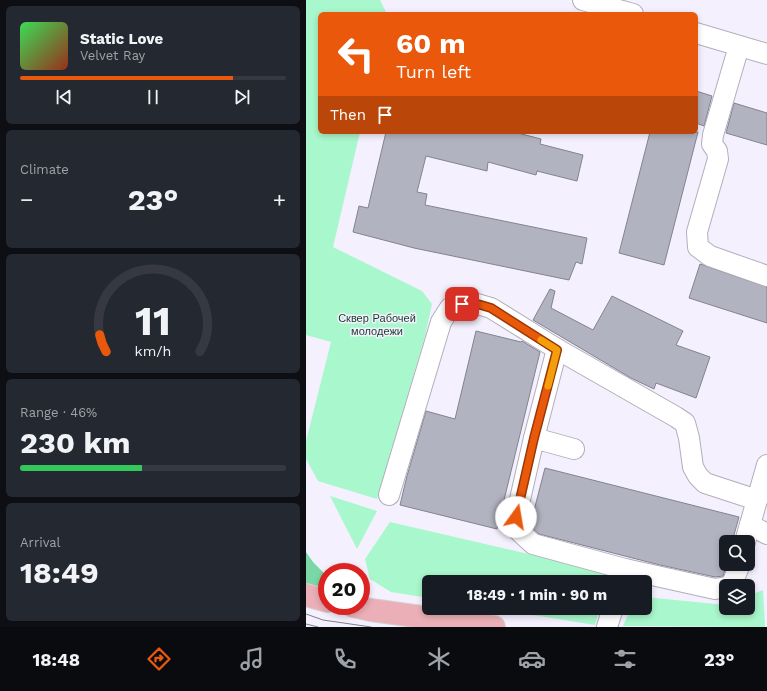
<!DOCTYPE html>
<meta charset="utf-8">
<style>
:root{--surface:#171b24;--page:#242831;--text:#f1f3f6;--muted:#9ea1a6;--line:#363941;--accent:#ea580c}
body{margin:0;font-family:"Work Sans",sans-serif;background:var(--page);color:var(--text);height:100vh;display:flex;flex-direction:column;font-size:15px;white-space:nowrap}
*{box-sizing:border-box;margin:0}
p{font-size:13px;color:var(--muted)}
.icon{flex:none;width:22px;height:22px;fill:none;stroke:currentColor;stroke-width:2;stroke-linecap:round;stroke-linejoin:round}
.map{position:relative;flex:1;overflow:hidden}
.side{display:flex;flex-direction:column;gap:6px;padding:6px;background:#0d0f14;width:306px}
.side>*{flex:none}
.banner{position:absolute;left:12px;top:12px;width:380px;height:122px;border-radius:6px;box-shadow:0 2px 6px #0003;background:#ea580c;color:#fff;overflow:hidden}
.controls{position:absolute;left:413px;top:535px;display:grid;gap:8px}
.controls a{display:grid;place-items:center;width:36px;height:36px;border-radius:6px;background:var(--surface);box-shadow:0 2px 6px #0003;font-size:20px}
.speed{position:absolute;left:12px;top:563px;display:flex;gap:8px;font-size:20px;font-weight:700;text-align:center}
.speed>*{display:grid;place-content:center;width:52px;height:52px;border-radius:50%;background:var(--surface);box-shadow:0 2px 6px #0003;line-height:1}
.speed .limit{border:6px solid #d22;background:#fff;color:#111}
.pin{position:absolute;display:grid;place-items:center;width:34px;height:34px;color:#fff;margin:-17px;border-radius:8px;box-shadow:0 2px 6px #0006}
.me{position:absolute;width:44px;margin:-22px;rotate:13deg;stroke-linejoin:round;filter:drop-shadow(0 0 3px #0008)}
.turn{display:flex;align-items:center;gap:14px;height:84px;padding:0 12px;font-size:18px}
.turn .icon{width:52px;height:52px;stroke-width:2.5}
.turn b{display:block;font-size:28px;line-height:34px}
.then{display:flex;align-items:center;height:38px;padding:0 12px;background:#0003;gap:8px;font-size:15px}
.big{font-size:30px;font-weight:700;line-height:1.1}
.side .widget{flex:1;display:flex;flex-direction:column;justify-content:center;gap:6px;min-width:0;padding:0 14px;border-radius:6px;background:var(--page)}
.side .dial{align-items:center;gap:0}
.dial svg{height:104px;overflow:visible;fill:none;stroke:var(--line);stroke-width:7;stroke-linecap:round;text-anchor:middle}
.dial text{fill:var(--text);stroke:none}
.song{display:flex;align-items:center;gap:12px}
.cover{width:48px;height:48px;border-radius:6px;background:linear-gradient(135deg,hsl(130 70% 55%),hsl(10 70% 35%))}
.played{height:4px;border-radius:2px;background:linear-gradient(90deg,var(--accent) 80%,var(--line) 80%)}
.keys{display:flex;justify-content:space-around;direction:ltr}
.heat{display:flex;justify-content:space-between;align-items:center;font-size:22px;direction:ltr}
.charge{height:6px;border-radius:3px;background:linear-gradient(90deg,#34c759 46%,var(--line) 0)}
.trip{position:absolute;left:116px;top:575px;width:230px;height:40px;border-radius:6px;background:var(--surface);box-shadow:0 2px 6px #0003;font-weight:700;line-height:40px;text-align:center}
.tab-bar{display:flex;height:64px;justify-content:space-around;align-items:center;background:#090b0e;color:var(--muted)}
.tab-bar .icon{width:28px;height:28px}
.tab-bar .selected{color:var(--accent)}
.tab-bar b{font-size:18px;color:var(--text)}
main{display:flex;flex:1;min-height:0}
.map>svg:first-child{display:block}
.green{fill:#a9f7cc}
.forest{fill:#79d8a6}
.building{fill:#b2b3c0;stroke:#838390}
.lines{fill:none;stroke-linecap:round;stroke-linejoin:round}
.minor-casing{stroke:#b2aebb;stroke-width:22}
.major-casing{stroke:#d3d3d4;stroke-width:24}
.minor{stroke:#fff;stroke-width:20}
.major{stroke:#ebb0b7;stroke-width:22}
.tram{stroke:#7f7d85;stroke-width:1}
.route-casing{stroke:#983908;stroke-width:10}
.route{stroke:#ea580c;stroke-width:7}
.slow{stroke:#f59e0b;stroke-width:7}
.labels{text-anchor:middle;stroke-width:3;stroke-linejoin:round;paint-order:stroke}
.park-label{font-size:11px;fill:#143d29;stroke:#f4f0fe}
</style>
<main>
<section class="side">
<div class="widget">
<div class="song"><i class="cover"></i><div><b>Static Love</b><p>Velvet Ray</p></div></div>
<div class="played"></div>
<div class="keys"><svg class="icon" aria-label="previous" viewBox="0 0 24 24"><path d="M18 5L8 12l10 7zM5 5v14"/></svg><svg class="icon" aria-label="pause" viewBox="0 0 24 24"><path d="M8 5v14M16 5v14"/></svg><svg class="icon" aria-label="next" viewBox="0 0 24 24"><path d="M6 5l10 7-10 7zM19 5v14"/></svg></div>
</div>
<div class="widget"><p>Climate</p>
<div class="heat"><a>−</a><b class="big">23°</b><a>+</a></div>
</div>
<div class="widget dial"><svg viewBox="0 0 100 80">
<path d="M14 69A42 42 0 1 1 86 69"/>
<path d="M14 69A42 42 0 0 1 9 56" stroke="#ea580c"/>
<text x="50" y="56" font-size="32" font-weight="700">11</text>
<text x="50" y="72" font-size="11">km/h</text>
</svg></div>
<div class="widget"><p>Range · 46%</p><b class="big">230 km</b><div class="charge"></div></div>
<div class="widget"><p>Arrival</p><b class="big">18:49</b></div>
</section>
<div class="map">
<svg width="461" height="627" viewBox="0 0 461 627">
<rect width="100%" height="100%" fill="#f4f0fe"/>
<g class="green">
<polygon points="0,0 74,0 81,14 14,14 14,132 54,132 27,247 116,291 126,304 119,336 71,499 12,481 0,459 0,441 25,342 0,335"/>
<polygon points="24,496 71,511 51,549"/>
<polygon points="84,522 305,573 302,582 123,582 123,598 85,592 64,579 59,559"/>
<polygon points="457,590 459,627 317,626 325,608 339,608 339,597 420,605 420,608 442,608 442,596"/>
<polygon points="184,608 294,608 289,625"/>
</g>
<polygon class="forest" points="0,552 7,562 21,576 21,593 0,585"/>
<g class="building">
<polygon points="390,91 406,96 398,126 390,123"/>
<polygon points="428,103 461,113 461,145 420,133"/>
<polygon points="80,132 208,132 235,139 234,144 277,155 271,181 231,171 230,175 182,162 181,171 120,156 111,192 121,194 119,205 281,238 276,264 270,262 263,280 108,248 47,232 53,206 62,208"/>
<polygon points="344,132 392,132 358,265 313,253"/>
<polygon points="394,264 461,287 461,323 383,298"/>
<polygon points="244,289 249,291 245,308 287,330 306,296 377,331 370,345 404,357 390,398 350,383 348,389 325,378 227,320"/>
<polygon points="170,331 215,342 216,341 234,352 191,529 94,505 101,476 120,411 149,419"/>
<polygon points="239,468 433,517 426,542 420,542 421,564 417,576 409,577 354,565 233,534 224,526"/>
</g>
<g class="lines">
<g class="minor-casing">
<g id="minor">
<polyline points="277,0 327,14"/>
<polyline points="390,33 461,54"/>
<polyline points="433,46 407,135 406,144 411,151 412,159 391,232 392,247 404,256 461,276"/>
<polyline points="228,438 251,349"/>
<polyline points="268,449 228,438 210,517 214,532 227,544 319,569"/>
<polyline points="83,495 135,322 144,308 156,303 168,303 185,308 251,349 370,417 379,423 383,438 387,467 392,476 399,483 451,500"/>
<polyline points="444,525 461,534"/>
<polyline points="439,542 461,465"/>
<polyline points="316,581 319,569 409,589 420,587"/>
<polyline points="423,586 426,584 434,564"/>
<polyline points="301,627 307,608"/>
</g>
</g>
<g class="major-casing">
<g id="major">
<polyline points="0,595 21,601"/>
<polyline points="47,606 65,610 188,627"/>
</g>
</g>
<use href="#minor" class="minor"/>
<use href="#major" class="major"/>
<g class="tram">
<polyline points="0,614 17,620 65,627"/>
<polyline points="0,624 12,627"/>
</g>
</g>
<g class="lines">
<g class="route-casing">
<polyline id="route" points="156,304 168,303 185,308 251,350 228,438 210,517"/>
</g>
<use href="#route" class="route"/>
<polyline class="slow" points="235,340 251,350 242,386"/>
</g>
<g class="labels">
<g class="park-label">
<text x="71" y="322">Сквер Рабочей<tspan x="71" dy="13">молодежи</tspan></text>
</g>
</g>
</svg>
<div class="controls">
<a><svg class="icon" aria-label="search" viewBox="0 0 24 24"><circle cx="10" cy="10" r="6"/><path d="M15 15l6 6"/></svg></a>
<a><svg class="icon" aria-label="layers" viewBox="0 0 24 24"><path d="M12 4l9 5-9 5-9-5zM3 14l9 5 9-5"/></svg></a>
</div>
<div class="speed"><div class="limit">20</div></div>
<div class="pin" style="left:156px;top:304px;background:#d93025"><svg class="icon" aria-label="arrive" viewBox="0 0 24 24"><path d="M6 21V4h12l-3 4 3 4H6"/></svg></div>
<svg class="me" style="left:210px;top:517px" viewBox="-20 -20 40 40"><circle r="19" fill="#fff"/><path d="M0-13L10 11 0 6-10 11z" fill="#ea580c"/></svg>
<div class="trip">18:49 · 1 min · 90 m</div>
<div class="banner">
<div class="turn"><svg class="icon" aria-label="left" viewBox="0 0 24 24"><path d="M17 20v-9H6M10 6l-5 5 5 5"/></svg><div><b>60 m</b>Turn left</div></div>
<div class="then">Then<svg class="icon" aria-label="arrive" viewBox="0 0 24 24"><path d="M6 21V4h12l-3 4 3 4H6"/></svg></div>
</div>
</div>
</main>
<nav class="tab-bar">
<b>18:48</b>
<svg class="icon selected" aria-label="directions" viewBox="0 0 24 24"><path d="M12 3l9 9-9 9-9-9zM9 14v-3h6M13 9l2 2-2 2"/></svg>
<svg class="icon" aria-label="music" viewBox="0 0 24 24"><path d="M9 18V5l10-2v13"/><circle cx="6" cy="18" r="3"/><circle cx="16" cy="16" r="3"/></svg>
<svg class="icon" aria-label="phone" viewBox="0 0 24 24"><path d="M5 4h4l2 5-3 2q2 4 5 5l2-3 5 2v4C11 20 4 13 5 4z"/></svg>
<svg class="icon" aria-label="climate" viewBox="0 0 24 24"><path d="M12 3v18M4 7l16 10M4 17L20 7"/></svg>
<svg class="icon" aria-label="car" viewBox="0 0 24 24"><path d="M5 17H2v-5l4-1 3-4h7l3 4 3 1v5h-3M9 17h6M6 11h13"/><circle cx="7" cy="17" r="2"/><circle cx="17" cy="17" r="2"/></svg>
<svg class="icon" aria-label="filters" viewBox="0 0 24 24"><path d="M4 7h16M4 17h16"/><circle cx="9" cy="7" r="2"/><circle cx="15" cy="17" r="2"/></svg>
<b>23°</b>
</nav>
